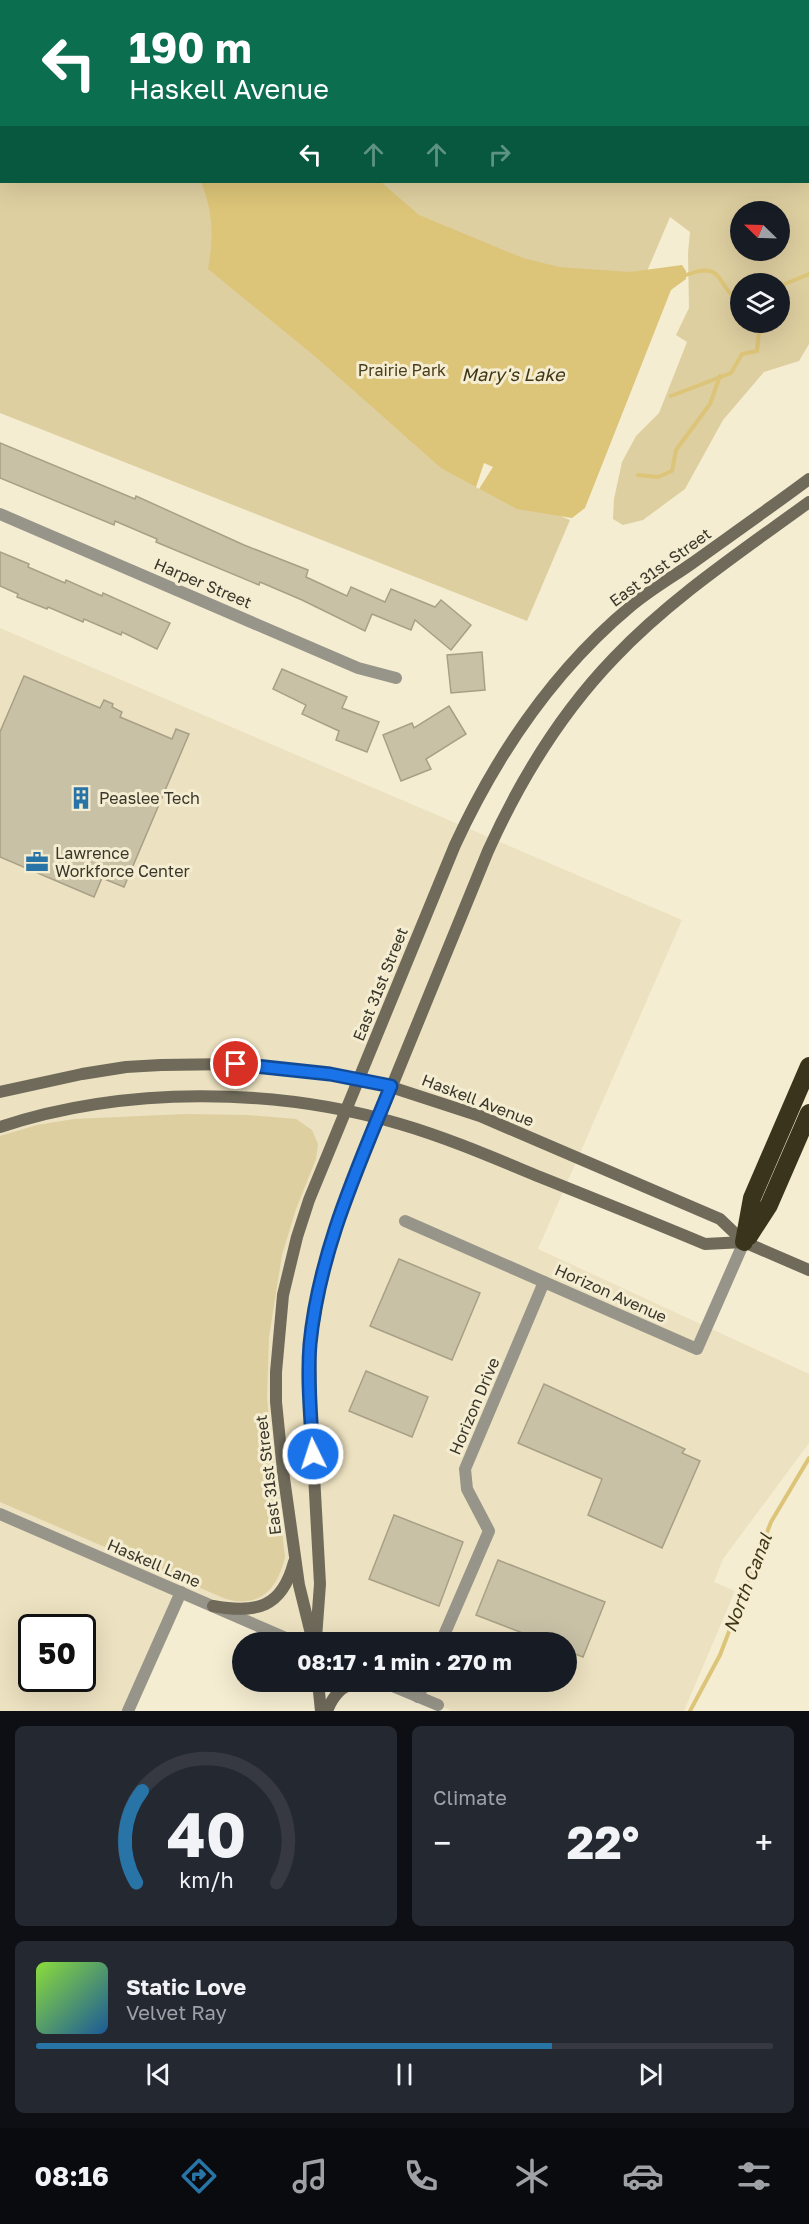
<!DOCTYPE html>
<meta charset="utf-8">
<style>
:root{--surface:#171b24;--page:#242831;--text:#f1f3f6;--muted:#9ea1a6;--line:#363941;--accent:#2874a7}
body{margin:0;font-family:"Golos Text",sans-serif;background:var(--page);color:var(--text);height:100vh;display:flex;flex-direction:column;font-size:22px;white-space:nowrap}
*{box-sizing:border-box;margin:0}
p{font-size:20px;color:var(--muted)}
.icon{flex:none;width:33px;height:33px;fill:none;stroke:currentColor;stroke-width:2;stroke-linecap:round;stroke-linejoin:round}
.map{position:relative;height:1711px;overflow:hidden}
.sheet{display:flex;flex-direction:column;gap:15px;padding:15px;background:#0d0f14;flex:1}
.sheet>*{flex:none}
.hud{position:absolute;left:0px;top:0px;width:810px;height:183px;box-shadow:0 6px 24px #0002;background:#0b6e4f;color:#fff;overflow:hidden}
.needle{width:39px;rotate:293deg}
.fabs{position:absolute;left:730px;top:201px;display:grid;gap:12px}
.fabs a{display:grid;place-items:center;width:60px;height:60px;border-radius:50%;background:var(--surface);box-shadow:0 6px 24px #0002;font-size:30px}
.speed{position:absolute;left:18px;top:1614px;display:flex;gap:12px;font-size:30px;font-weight:700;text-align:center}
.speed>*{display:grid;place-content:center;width:78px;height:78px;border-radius:50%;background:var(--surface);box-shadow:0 6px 24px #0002;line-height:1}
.speed .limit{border:3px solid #111;border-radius:9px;background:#fff;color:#111}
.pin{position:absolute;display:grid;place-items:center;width:51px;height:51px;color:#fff;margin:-26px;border:3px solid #fff;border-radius:50%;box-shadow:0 2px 6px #0007}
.me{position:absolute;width:66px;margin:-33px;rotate:356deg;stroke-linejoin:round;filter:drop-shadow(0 0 4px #0008)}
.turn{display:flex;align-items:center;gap:21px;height:126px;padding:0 30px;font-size:27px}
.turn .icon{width:78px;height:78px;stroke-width:2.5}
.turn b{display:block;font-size:42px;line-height:51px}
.lanes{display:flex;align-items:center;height:57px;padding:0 30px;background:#0003;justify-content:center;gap:30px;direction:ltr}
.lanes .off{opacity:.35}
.big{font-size:45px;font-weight:700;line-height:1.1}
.sheet .widget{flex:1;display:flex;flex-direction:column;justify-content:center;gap:9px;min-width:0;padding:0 21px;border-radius:9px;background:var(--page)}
.sheet .dial{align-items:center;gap:0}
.dial svg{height:156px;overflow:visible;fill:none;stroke:var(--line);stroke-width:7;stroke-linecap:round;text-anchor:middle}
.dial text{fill:var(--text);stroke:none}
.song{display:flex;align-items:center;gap:18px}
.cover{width:72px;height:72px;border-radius:9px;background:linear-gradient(135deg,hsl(90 70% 55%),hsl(210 70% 35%))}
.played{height:6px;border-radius:3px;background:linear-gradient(90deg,var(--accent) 70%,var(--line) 70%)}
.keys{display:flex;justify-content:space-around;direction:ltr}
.heat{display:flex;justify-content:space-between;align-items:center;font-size:33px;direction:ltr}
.sheet .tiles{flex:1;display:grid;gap:15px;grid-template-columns:1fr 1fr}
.widget:last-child{grid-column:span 2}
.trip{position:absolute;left:232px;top:1632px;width:345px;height:60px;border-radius:30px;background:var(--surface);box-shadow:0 6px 24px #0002;font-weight:700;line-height:60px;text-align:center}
.tab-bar{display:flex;height:96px;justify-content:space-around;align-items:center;background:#090b0e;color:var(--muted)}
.tab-bar .icon{width:42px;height:42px}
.tab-bar .selected{color:var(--accent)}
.tab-bar b{font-size:27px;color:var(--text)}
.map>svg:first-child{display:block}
.built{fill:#ece1c0;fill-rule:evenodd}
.green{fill:#decfa0;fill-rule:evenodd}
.water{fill:#dcc478}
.pier{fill:#f5edd1}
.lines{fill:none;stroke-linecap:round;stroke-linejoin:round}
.stream{stroke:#dcc478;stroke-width:4}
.building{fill:#c9c1a6;stroke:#a8a086;stroke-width:1.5}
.minor{stroke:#979489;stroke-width:12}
.secondary{stroke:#6f6a5a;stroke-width:12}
.motorway{stroke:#3b341d;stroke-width:18}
.route-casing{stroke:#114b97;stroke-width:15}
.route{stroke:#1a73e8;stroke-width:10}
.labels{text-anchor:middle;stroke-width:6;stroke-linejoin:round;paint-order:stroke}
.park-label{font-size:16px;fill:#473c1b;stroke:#f5edd1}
.street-label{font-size:16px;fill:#38352a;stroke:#f5edd1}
.poi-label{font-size:16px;fill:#38352a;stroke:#f5edd1;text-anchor:start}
.water-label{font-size:18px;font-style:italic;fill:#403615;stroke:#f5edd1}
</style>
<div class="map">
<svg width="809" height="1711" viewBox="0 0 809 1711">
<rect width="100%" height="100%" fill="#f5edd1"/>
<path class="built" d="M0,628L682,920L538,1249L809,1374V1443L723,1559L714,1582L735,1591L684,1711H452L383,1682H567V1642H295L181,1592L128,1711H0ZM32,1628H82V1678H32Z"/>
<g class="green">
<path d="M0,0H809V344L799,361L764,372L723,420L685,489L643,520L623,525L613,519L614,499L622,462L636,436L659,413L687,342L676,335L689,308L688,253L690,232L670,217L546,510L570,520L527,621L0,413ZM2,2H808V182H2ZM741,212H780V250H741ZM741,284H780V322H741Z"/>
<path d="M185,1114L248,1115L296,1119L312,1130L318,1144L316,1159L296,1209L282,1255L269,1337L267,1397L270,1430L285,1557C278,1588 260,1609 226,1599L0,1502V1136L37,1125L74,1119Z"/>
</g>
<path class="water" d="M201,182H381L419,215L523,258L559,267L630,272L682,265L686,271V279L671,290L585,508L572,518L517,509L441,468L317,358L208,269C214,237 213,212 201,182Z"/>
<polygon class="pier" points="484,463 493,467 479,489 476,487"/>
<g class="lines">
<g class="stream">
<path d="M686,275C727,259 715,289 741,301"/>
<polyline points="780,286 809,274"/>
<polyline points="671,396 731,373 742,354 757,351 760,322"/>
<polyline points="638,475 658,477 672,471 676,450 710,404 720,376"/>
<polyline points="690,1711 720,1655 771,1522 809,1458"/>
</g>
</g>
<g class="building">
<polygon points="0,443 135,499 136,496 244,545 308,570 306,577 347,596 351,587 385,602 391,589 435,607 441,600 471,625 451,650 415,620 411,630 372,614 365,631 302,600 260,582 259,585 156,542 157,539 115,521 114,525 0,478"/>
<polygon points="0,552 29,564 28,567 65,583 66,580 102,596 103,593 170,623 157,649 122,632 121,635 84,619 83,622 48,607 47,609 17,597 18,594 0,586"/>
<polygon points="482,652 485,690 451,693 447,655"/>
<polygon points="282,669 347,697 342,708 379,722 367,752 336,740 339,731 302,714 306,705 273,689"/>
<polygon points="24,676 100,708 104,700 113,704 112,707 122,712 120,717 172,739 176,729 189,734 124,887 102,878 94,897 0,857 0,732"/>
<polygon points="449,706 466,734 426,759 431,769 401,781 383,735 412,723 414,728"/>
<polygon points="399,1259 480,1293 452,1360 370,1326"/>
<polygon points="366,1371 428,1397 412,1437 349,1411"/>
<polygon points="544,1384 685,1449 682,1453 700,1461 662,1548 588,1515 602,1479 518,1443"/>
<polygon points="394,1515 463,1542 439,1606 369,1579"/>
<polygon points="498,1560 605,1602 583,1657 567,1651 567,1642 546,1642 476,1615"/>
</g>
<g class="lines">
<g class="minor">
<polyline points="0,514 358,668 396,678"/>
<polyline points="405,1221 697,1349 744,1242"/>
<polyline points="0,1514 295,1642"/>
<polyline points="441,1642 489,1531 467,1489 465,1469 544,1282"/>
<polyline points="383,1682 438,1705"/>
<polyline points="418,1697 425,1682"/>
<polyline points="128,1711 181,1592"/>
</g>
<g class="secondary">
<polyline points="0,1092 82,1074 126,1067 161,1065 235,1064 330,1074 391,1087 480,1116 720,1219 744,1242 809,1270"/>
<path d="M0,1127C124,1086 275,1087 400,1124C448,1138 494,1158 540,1177C595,1199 650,1221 705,1244L744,1242"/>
<path d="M213,1606C256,1614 282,1608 294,1562"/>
<path d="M316,1638L320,1584L311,1420L310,1345L323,1268L340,1213L488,851C520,780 560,714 614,658C671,598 742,551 809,502"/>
<path d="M313,1642L299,1585L283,1471L276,1402V1372L283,1295L297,1237L309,1200L455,845C497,754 553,671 631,606C650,590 671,578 691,564C730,536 770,508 809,479"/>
<polyline points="318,1682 321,1711"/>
<path d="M327,1711C333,1696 341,1686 357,1682"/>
</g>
<g class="motorway">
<polyline points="749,1236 769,1205 809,1113"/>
<polyline points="744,1242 752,1198 809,1066"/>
</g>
</g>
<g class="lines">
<g class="route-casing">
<path id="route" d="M236,1064L330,1074L391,1086C357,1170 319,1252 310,1344C307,1380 311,1418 313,1454"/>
</g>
<use href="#route" class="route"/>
</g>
<defs>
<g id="building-bare" transform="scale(1.8)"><path d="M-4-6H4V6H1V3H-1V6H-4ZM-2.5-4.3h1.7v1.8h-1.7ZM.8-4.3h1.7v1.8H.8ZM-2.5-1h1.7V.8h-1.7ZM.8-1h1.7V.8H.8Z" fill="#2874a7" stroke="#f5edd1" stroke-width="2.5" paint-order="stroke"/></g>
<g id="office-bare" transform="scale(1.8)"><path d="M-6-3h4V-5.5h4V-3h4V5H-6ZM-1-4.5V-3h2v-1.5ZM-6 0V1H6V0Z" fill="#2874a7" stroke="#f5edd1" stroke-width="2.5" paint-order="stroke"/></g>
</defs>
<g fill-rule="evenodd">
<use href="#building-bare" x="81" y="798"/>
<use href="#office-bare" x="37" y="862"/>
</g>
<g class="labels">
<g class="park-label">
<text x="402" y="376">Prairie Park</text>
</g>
<g class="street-label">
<text transform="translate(660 567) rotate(-36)" y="6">East 31st Street</text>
<text transform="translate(203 583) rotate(23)" y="6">Harper Street</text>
<text transform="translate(380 984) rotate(-68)" y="6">East 31st Street</text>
<text transform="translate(478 1100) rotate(21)" y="6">Haskell Avenue</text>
<text transform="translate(611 1293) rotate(24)" y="6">Horizon Avenue</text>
<text transform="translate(474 1406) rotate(-67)" y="6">Horizon Drive</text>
<text transform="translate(268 1475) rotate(-97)" y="6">East 31st Street</text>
<text transform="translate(154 1563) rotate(23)" y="6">Haskell Lane</text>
</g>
<g class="poi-label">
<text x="99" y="804">Peaslee Tech</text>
<text x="55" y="859">Lawrence<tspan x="55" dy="18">Workforce Center</tspan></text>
</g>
<g class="water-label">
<text x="513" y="381">Mary's Lake</text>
<text transform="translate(748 1583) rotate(-69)" y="6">North Canal</text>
</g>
</g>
</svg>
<div class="fabs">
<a><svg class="needle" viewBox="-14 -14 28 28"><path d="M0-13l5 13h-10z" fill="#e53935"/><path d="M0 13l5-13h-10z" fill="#9ea1a6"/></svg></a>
<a><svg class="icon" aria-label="layers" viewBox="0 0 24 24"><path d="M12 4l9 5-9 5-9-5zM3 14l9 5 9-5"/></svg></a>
</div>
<div class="speed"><div class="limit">50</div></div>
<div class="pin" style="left:236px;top:1064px;background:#d93025"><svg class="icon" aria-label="arrive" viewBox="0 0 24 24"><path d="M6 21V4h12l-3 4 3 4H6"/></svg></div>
<svg class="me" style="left:313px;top:1454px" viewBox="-20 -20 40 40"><circle r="17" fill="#1a73e8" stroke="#fff" stroke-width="3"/><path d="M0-11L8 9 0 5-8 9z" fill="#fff"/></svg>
<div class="trip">08:17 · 1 min · 270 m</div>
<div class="hud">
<div class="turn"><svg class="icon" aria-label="left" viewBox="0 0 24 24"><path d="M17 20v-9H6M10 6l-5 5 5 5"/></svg><div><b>190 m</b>Haskell Avenue</div></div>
<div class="lanes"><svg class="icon" aria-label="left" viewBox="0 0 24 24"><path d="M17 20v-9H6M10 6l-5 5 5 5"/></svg><svg class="icon off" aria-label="ahead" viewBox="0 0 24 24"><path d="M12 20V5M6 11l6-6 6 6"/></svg><svg class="icon off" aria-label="ahead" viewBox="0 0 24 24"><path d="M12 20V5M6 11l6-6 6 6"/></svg><svg class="icon off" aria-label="right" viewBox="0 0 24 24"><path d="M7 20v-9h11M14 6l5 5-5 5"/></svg></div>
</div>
</div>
<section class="sheet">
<div class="tiles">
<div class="widget dial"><svg viewBox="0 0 100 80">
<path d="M14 69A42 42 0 1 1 86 69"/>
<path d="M14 69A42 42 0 0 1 17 22" stroke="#2874a7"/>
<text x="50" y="56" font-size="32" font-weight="700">40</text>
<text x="50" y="72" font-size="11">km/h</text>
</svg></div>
<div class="widget"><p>Climate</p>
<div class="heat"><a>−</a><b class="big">22°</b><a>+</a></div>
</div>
<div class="widget">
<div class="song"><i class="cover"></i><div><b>Static Love</b><p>Velvet Ray</p></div></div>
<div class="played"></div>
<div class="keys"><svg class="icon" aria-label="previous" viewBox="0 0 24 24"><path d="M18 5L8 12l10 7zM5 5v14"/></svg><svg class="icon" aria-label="pause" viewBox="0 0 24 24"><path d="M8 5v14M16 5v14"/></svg><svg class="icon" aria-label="next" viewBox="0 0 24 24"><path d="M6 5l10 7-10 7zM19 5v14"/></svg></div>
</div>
</div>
</section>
<nav class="tab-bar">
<b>08:16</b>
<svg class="icon selected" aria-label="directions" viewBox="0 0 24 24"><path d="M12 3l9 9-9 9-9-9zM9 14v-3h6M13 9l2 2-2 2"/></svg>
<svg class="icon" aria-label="music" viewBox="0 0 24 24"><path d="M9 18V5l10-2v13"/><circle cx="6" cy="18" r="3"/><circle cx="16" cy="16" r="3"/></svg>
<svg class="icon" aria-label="phone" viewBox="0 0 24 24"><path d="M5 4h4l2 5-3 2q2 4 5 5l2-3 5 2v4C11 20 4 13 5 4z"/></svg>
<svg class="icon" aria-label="climate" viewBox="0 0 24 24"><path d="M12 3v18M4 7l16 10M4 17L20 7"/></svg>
<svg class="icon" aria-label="car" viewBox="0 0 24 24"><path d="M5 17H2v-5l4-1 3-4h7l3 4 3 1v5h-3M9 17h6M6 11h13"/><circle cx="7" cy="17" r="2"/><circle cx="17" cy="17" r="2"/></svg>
<svg class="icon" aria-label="filters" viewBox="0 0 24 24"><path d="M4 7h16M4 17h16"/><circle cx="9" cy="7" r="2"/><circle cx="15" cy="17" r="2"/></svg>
</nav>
